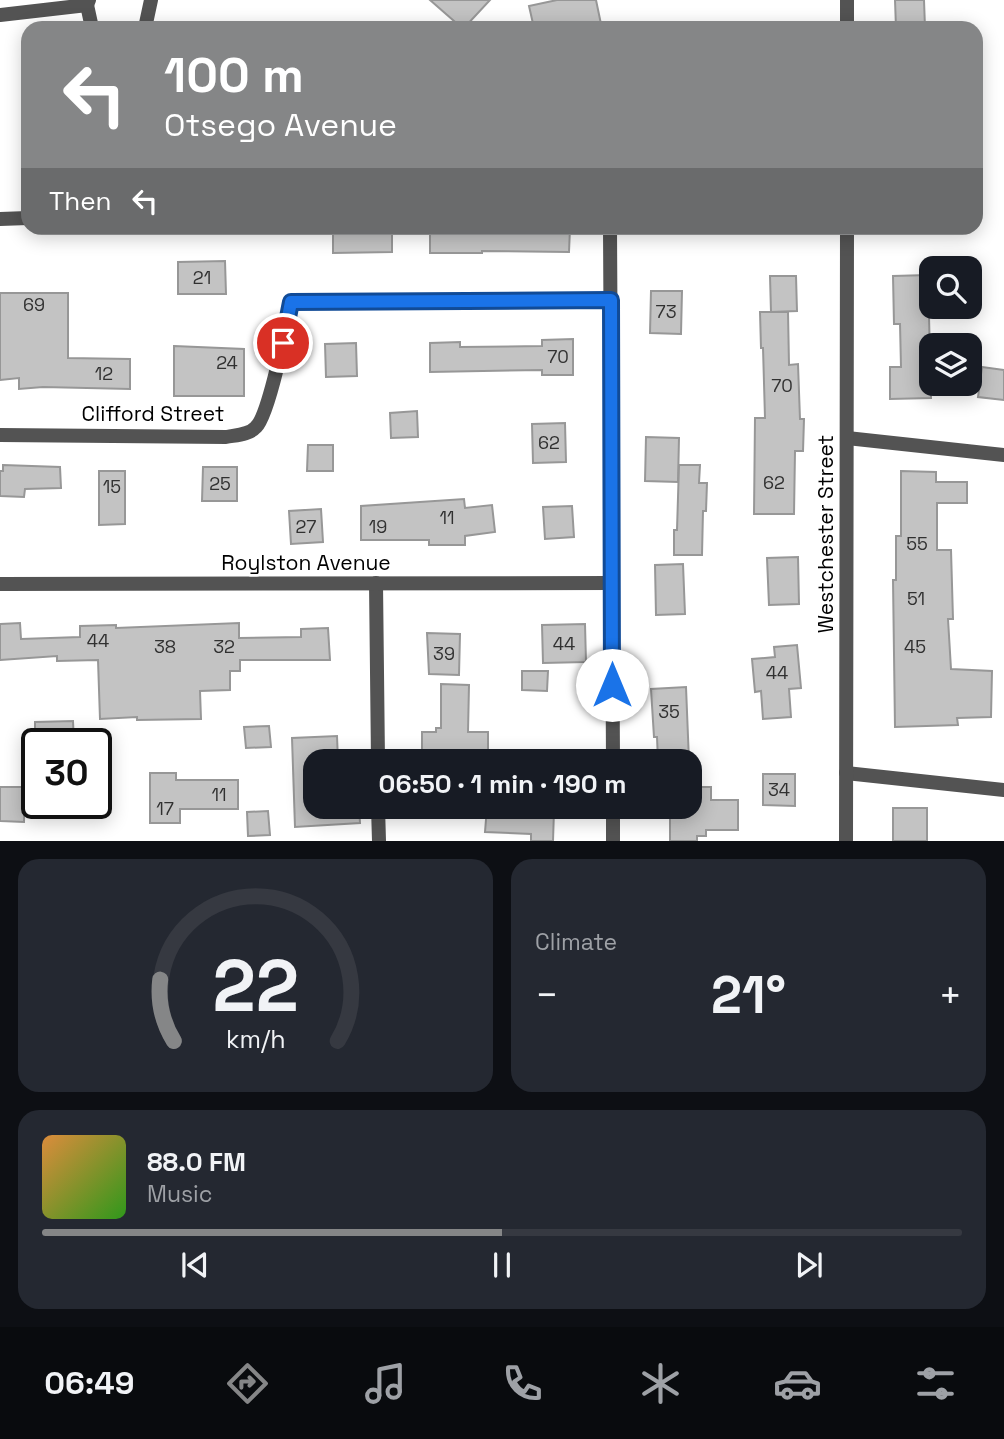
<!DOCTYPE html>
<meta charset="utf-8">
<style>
:root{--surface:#171b24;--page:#242831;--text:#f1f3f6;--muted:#9ea1a6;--line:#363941;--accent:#858687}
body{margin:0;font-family:"Space Grotesk",sans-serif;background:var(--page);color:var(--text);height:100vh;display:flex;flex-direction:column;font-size:26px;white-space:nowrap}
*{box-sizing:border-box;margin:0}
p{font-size:23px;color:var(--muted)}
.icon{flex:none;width:38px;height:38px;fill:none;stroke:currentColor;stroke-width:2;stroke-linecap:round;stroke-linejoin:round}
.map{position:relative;height:841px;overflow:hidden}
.drawer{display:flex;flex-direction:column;gap:18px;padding:18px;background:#0d0f14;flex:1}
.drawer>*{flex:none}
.top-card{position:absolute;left:21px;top:21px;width:962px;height:214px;border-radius:21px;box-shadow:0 4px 18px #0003;background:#858687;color:#fff;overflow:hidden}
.tools{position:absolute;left:919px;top:256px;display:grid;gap:14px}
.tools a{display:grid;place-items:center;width:63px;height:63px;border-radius:14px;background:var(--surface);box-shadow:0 4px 18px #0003;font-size:35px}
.speed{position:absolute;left:21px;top:728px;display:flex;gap:14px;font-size:35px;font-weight:700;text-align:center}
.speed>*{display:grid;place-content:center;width:91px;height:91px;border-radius:50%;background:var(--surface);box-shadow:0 4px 18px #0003;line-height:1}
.speed .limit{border:4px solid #111;border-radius:10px;background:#fff;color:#111}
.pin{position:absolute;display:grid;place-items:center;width:60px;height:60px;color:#fff;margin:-30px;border:4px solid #fff;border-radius:50%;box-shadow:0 2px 7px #0007}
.me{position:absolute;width:77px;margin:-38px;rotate:0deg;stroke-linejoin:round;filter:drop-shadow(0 0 5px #0008)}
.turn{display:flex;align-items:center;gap:24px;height:147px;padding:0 28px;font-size:32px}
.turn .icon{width:91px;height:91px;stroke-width:2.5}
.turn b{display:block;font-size:49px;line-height:60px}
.then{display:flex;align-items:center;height:66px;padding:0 28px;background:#0003;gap:14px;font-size:26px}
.big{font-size:52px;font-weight:700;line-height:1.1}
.drawer .card{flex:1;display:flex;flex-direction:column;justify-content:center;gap:10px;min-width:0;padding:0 24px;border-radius:21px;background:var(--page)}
.drawer .dial{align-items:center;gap:0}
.dial svg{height:182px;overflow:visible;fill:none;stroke:var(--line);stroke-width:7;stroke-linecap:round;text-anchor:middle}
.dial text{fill:var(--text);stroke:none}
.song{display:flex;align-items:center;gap:21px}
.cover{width:84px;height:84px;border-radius:10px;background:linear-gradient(135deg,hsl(30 70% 55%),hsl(110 70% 35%))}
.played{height:7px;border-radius:4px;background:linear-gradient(90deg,var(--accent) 50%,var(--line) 50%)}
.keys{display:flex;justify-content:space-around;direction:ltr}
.heat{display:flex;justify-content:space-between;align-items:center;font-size:38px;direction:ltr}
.drawer .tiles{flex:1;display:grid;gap:18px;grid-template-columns:1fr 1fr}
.card:last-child{grid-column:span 2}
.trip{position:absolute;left:303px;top:749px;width:399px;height:70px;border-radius:21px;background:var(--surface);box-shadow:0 4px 18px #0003;font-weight:700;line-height:70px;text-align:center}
.tabs{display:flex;height:112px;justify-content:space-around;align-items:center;background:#090b0e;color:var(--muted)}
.tabs .icon{width:49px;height:49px}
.tabs .selected{color:var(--accent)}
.tabs b{font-size:32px;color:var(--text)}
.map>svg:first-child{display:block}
.building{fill:#c3c3c3;stroke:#979797;stroke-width:2}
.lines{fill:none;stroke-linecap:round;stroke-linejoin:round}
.lane{stroke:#535353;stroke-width:14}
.street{stroke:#535353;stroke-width:14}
.route-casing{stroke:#114b97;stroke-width:18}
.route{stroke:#1a73e8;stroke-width:12}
.labels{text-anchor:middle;stroke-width:5;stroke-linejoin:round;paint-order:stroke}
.number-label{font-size:18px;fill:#313131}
.street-label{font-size:21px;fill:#000;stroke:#fff}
</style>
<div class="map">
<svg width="1004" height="841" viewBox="0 0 1004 841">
<rect width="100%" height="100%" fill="#fff"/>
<g class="building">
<polygon points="430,0 490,0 464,28 462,28"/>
<polygon points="557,0 596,0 601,24 581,28 534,28 529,6"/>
<polygon points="895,0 924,0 925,28 896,28"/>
<polygon points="333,228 392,228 392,252 333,253"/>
<polygon points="430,228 570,228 569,252 482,251 482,253 430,253"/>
<polygon points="225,261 226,294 178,294 178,262"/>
<polygon points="928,275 931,398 890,399 890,367 901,367 900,324 894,324 893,276"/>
<polygon points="770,276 796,276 797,311 771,312"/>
<polygon points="651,291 682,291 681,334 650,333"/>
<polygon points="0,293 68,293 68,358 130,359 130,389 43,387 19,389 19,378 0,380"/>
<polygon points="760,312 788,312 789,365 798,364 800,419 804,419 803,451 795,451 794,514 754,514 755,418 765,418 763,348 761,348"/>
<polygon points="573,339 573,375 542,375 542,370 430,372 430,343 460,342 460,347 542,346 542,340"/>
<polygon points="356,343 357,376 326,377 325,344"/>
<polygon points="174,346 244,349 244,396 174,396"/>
<polygon points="982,367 1004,370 1004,400 978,397"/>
<polygon points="417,411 418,437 391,438 390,413"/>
<polygon points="565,423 566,462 533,463 532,424"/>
<polygon points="646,437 679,438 678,482 645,481"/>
<polygon points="308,445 333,445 333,471 307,471"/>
<polygon points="3,465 60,467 61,488 25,489 24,497 0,496 0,471 3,471"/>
<polygon points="679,465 700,465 699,483 707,483 706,511 703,511 702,555 674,555 674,530 677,530"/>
<polygon points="203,467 237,467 237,501 202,501"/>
<polygon points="99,471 125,471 125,524 99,525"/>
<polygon points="901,471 936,472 936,482 967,482 967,503 937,503 937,550 951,550 953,619 948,619 951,669 992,671 991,717 957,718 958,725 895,727 893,580 896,580 896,536 901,536"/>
<polygon points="464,499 465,508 492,505 495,532 465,536 465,545 429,545 429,540 361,540 361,506"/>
<polygon points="572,506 574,537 545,539 543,507"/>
<polygon points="321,509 323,542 291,544 289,511"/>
<polygon points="798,557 799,604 769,605 767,558"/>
<polygon points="683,564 685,614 656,615 655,565"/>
<polygon points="20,623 21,639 80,637 80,626 116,625 116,628 239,623 239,638 301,637 301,629 328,628 330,660 240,660 240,671 230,671 230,690 200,691 201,719 137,720 137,717 100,719 98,660 57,661 57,656 0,660 0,624"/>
<polygon points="585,624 586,662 543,663 542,625"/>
<polygon points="427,633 460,634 459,675 429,674"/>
<polygon points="797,645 801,688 789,689 791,717 763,719 761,691 755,692 752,659 775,657 774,647"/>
<polygon points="522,671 548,671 547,691 522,690"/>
<polygon points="441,684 469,685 468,732 488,732 488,761 433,761 433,760 422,759 422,732 436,732 436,728 441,728"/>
<polygon points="686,687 689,761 658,761 657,737 654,737 651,689"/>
<polygon points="73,721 74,744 35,744 35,722"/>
<polygon points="269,726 271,747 246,748 244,727"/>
<polygon points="337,736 338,761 315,761 315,807 359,807 360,823 295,827 292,738"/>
<polygon points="150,773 176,773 176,780 238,780 238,809 180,809 180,823 150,823"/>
<polygon points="763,774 795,774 795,806 763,805"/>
<polygon points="0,787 25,787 24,822 0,821"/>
<polygon points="690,787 711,787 711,800 738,800 738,830 706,830 706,836 697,836 697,841 670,841 670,816 685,816 685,807 690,807"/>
<polygon points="487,807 554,810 553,841 531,841 531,834 485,832"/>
<rect x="893" y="808" width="34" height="33"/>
<polygon points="268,811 270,835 248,836 247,812"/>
</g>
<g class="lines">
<g class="lane">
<polyline points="87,5 92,28"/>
<polyline points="0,15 87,5 89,0"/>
<polyline points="145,28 151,0"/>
</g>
<g class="street">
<polyline points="847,28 847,0"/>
<polyline points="0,219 28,218"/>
<polyline points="610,228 613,761"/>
<path d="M0,435L226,437C236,435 249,435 256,427C269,415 287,324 291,302L611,300"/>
<polyline points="847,438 1004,455"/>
<polyline points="376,583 378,761"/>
<polyline points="0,584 612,583"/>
<polyline points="846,773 1004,790"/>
<polyline points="378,807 379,841"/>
<polyline points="613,807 613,841"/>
<polyline points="846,841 847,228"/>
</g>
</g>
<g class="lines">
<g class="route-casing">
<polyline id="route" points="283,343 291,302 611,300 612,685"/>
</g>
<use href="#route" class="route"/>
</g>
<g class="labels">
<g class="number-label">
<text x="202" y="284">21</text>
<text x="34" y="311">69</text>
<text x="666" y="318">73</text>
<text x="558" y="363">70</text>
<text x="227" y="369">24</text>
<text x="104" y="380">12</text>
<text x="782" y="392">70</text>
<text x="549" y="449">62</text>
<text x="774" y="489">62</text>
<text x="220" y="490">25</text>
<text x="112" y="493">15</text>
<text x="447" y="524">11</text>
<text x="306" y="533">27</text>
<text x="378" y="533">19</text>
<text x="917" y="550">55</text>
<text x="916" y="605">51</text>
<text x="98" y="647">44</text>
<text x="564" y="650">44</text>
<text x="165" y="653">38</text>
<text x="224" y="653">32</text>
<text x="915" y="653">45</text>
<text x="444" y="660">39</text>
<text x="777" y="679">44</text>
<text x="669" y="718">35</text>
<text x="779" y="796">34</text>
<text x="219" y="801">11</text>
<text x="165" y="815">17</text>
</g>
<g class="street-label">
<text x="153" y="421">Clifford Street</text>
<text transform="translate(826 534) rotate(-90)" y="7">Westchester Street</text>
<text x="306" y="570">Roylston Avenue</text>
</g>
</g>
</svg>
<div class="tools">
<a><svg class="icon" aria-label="search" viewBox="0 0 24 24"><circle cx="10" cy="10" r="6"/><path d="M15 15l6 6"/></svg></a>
<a><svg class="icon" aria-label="layers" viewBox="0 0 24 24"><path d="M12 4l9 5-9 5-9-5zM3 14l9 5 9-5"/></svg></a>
</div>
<div class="speed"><div class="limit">30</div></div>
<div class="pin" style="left:283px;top:343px;background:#d93025"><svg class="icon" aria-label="arrive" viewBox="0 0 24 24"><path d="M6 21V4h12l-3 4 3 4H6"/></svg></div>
<svg class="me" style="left:612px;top:685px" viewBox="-20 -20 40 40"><circle r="19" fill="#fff"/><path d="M0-13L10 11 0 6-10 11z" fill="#1a73e8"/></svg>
<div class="trip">06:50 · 1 min · 190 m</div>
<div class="top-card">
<div class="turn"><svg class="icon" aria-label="left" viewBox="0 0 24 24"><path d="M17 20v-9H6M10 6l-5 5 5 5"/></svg><div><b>100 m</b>Otsego Avenue</div></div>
<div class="then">Then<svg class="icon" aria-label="left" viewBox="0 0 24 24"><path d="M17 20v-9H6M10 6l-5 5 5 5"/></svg></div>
</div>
</div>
<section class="drawer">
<div class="tiles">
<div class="card dial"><svg viewBox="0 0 100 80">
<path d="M14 69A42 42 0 1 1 86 69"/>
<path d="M14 69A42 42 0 0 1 8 42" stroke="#858687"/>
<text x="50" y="56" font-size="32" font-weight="700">22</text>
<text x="50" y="72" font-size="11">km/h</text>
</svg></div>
<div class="card"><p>Climate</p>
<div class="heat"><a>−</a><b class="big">21°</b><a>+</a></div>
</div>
<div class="card">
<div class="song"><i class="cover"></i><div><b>88.0 FM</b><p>Music</p></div></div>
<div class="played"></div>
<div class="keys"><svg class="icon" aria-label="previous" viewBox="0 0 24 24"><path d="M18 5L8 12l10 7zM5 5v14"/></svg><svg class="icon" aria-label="pause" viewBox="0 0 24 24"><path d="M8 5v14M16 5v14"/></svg><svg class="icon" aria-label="next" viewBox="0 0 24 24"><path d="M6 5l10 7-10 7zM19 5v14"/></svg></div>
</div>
</div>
</section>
<nav class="tabs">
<b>06:49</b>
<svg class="icon selected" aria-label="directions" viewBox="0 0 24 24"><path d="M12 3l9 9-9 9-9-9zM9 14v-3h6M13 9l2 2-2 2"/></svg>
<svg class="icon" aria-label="music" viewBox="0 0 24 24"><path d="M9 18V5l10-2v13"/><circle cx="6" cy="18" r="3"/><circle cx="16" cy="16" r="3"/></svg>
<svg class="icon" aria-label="phone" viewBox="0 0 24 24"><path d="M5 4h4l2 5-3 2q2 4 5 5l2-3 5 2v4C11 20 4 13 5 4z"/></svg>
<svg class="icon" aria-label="climate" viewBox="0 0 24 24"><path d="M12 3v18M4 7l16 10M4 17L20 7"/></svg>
<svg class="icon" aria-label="car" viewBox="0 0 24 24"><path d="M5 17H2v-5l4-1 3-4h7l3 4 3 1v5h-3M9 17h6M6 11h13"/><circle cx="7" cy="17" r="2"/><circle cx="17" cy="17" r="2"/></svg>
<svg class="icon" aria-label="filters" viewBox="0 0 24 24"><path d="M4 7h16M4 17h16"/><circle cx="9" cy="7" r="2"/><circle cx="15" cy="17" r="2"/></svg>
</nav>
